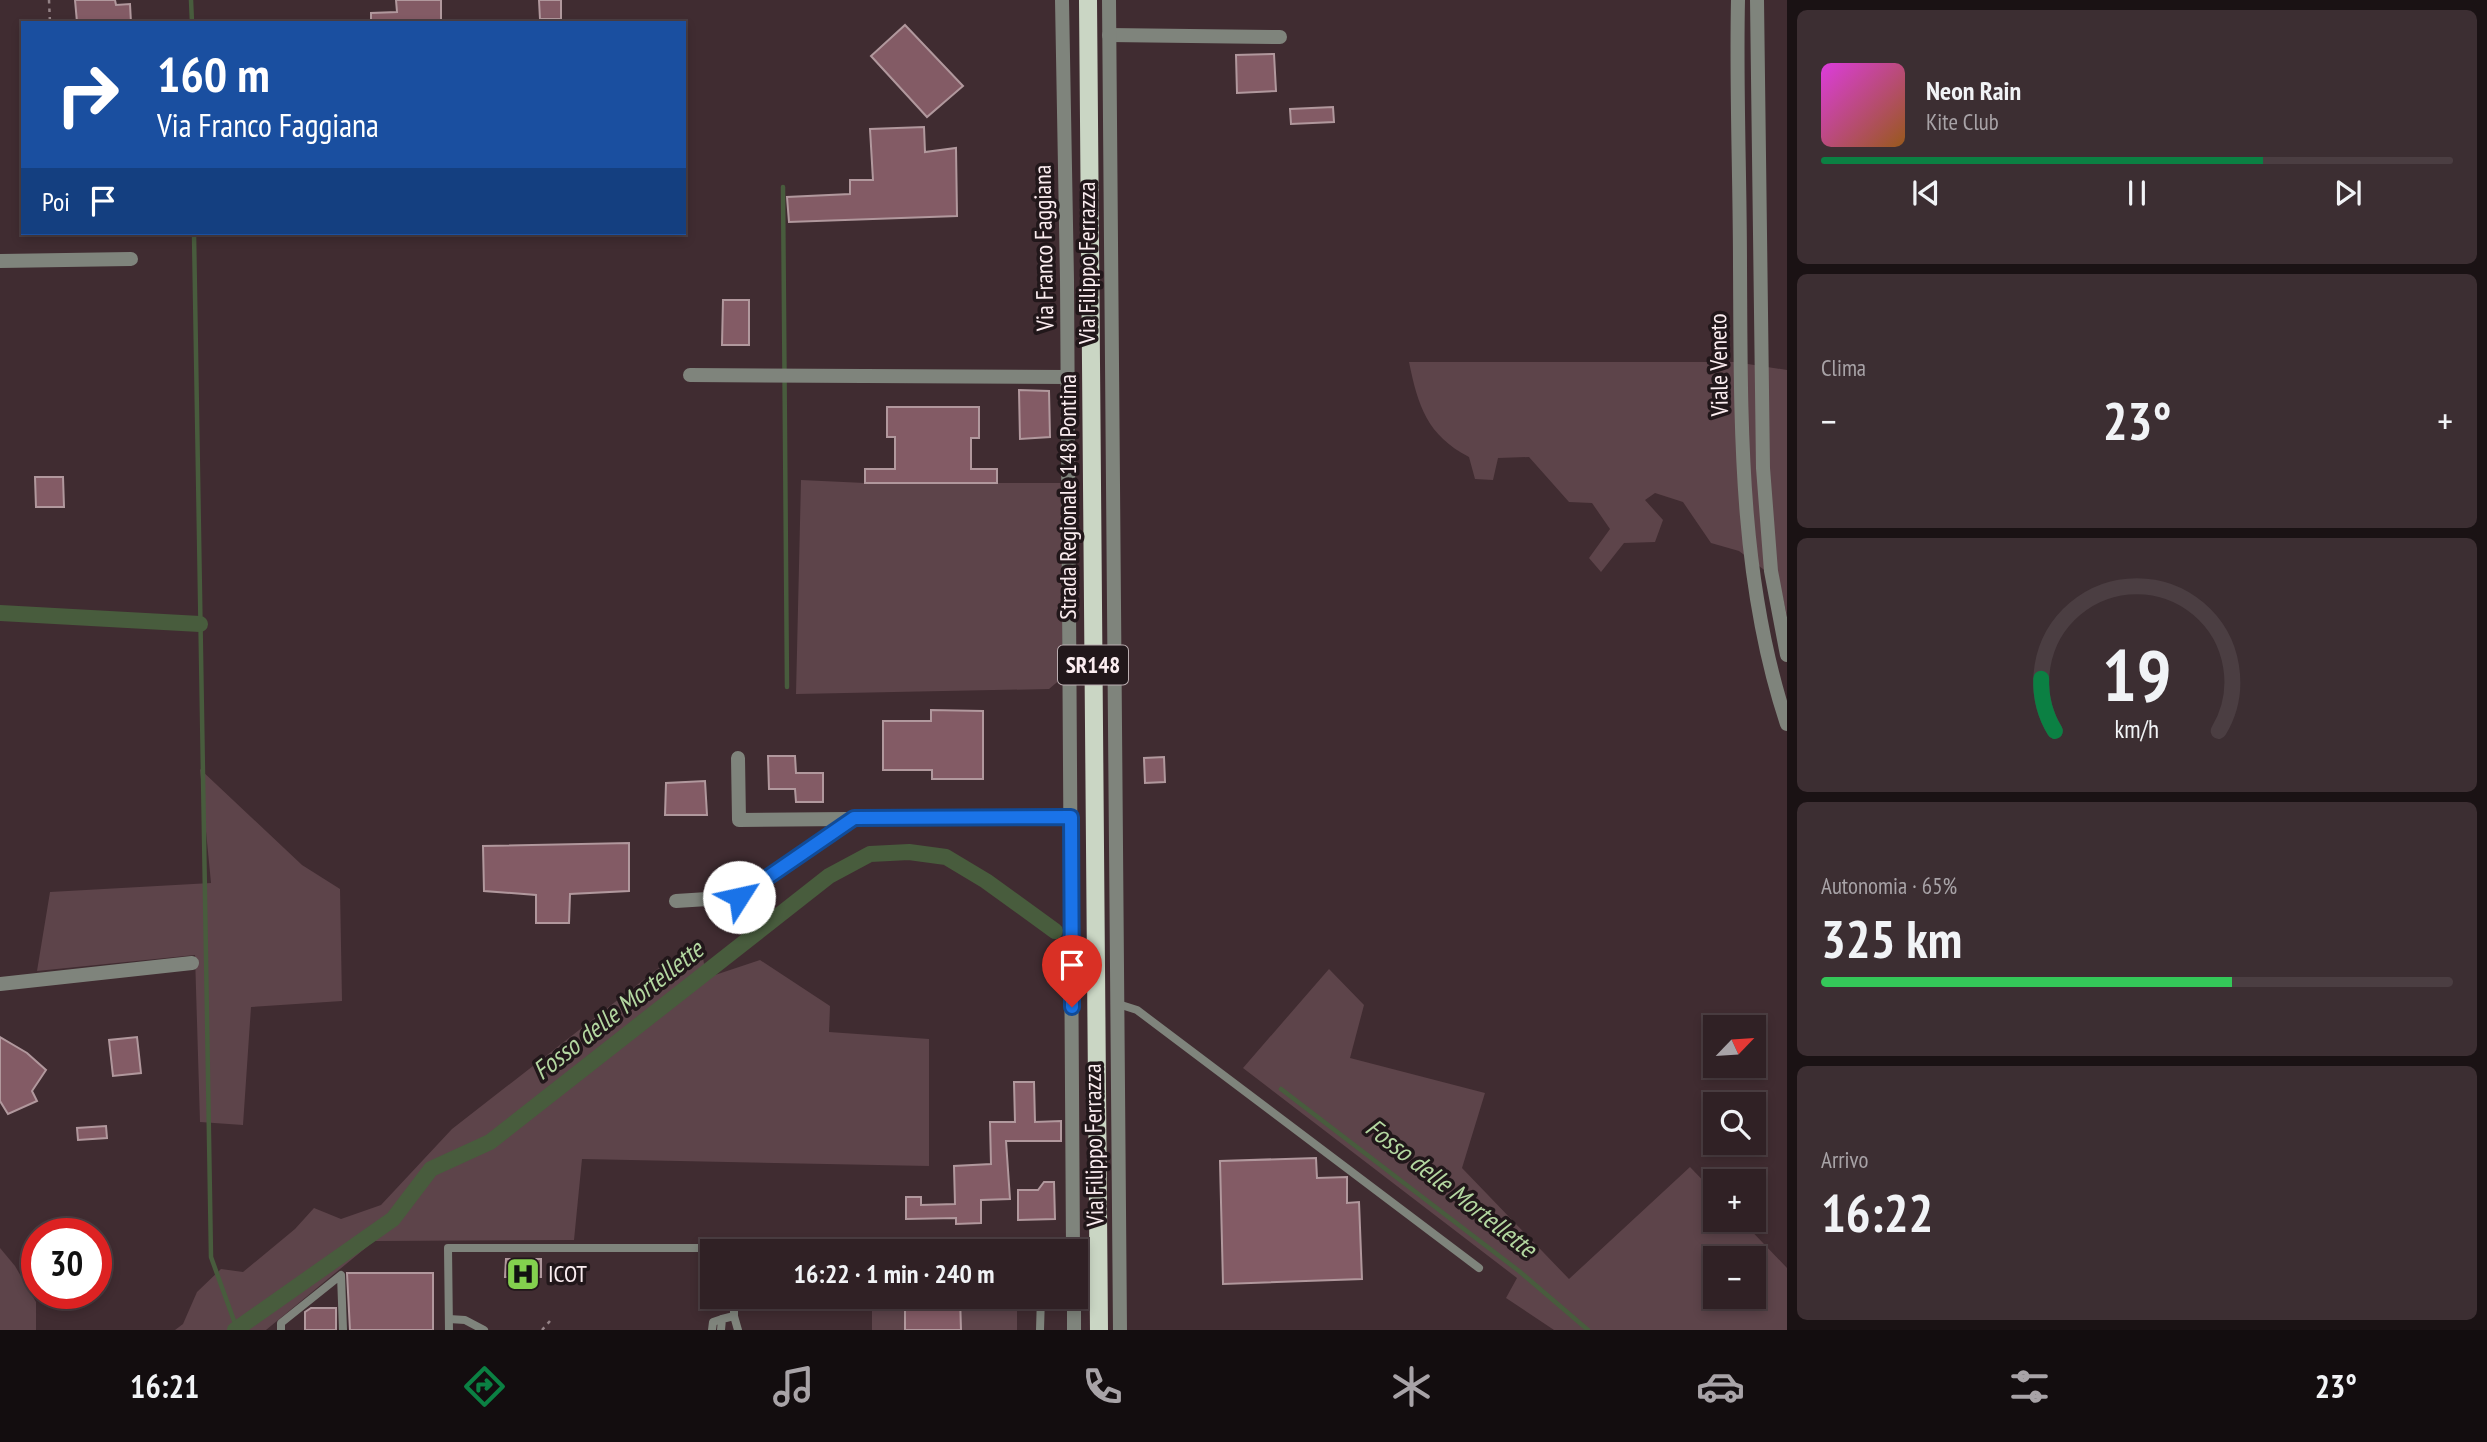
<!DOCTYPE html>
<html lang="it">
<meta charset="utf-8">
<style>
:root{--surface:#302125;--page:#3c2e32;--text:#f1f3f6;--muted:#a8a3a7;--line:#4b3e42;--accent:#0b8043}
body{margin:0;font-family:"PT Sans Narrow",sans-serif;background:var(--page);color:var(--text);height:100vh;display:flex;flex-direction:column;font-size:26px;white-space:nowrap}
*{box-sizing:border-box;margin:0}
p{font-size:23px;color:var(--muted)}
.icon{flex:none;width:38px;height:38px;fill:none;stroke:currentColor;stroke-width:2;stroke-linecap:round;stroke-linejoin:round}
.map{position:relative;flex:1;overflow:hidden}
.details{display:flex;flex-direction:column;gap:10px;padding:10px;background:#1a1214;width:700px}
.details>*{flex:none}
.guide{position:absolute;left:21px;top:21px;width:665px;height:214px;border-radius:0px;box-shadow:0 4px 10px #0003,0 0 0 2px var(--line);background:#1a4fa0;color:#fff;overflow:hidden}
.needle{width:46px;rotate:65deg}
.buttons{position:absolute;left:1703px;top:1015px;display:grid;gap:14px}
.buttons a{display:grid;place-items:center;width:63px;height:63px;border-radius:0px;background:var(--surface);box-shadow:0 4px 10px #0003,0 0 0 2px var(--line);font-size:35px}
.speed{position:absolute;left:21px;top:1218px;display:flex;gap:14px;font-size:35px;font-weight:700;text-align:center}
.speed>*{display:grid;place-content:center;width:91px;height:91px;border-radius:50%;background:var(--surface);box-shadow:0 4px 10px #0003,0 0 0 2px var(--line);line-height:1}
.speed .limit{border:10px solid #d22;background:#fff;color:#111}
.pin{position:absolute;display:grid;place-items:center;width:60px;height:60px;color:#fff;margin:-72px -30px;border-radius:50% 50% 50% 0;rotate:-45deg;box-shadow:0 0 7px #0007}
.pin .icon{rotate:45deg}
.me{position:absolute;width:77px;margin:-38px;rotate:55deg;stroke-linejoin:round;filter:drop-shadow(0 0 5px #0008)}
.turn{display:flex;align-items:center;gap:24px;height:147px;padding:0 21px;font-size:32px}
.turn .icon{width:91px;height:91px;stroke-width:2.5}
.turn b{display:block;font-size:49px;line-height:60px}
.then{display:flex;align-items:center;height:66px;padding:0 21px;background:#0003;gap:14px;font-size:26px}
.big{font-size:52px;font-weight:700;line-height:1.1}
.details .widget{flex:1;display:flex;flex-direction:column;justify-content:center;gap:10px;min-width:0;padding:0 24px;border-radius:10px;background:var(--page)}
.details .dial{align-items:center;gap:0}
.dial svg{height:182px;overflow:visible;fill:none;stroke:var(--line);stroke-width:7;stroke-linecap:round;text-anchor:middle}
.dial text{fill:var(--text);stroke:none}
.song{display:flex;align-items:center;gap:21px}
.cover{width:84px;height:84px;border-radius:10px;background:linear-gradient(135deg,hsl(300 70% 55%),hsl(30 70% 35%))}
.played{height:7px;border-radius:4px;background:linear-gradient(90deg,var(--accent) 70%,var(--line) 70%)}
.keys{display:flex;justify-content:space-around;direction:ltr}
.heat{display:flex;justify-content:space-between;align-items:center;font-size:38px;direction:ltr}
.charge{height:10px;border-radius:5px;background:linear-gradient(90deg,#34c759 65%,var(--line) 0)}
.trip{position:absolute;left:700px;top:1239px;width:388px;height:70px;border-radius:0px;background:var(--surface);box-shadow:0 4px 10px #0003,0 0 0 2px var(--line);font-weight:700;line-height:70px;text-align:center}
.menu{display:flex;height:112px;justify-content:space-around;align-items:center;background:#130d0f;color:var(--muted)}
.menu .icon{width:49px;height:49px}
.menu .on{color:var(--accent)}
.menu b{font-size:32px;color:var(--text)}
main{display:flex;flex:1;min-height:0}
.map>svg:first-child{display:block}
.green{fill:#5d444a;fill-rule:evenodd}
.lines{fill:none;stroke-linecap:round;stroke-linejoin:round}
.stream{stroke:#485c3d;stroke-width:4.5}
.canal{stroke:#485c3d;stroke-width:16}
.building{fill:#835b65;stroke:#b1989d;stroke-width:2}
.path{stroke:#948387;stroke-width:2.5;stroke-dasharray:3.5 5;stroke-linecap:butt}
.service{stroke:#7f847c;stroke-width:8}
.minor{stroke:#7f847c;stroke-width:14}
.tertiary{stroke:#7f847c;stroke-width:14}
.primary{stroke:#cad6c4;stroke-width:18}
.route-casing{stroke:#114b97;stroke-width:18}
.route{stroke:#1a73e8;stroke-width:12}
.labels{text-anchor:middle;stroke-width:7;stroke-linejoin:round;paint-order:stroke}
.shield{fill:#21171a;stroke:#baadb0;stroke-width:2}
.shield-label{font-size:23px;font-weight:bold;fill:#fbedf0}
.street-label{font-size:24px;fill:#fbedf0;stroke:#21171a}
.poi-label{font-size:24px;fill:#fbedf0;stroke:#21171a;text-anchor:start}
.water-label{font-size:26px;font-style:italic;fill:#b3d7a0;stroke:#21171a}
</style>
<main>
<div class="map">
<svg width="1787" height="1330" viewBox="0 0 1787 1330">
<rect width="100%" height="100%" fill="#402c31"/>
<g class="green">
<path d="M1409,362H1735L1787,370V616L1779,581L1739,551L1711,543L1683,502L1655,493L1645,500L1663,520L1655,542L1624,543L1601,572L1589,558L1610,529L1592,503L1569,502L1529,457L1498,458L1493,480L1475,479L1469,457C1427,435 1418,406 1409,362Z"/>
<polygon points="801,480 865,483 1062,483 1062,678 1049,689 796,694"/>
<polygon points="200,769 302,865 340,889 342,1001 251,1007 243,1125 200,1122 195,955 37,971 50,892 211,883"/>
<polygon points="703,957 706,978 760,960 830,1006 829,1032 929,1039 929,1166 582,1159 574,1240 374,1241 266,1330 175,1330 183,1324 197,1292 221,1269 243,1272 295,1229 314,1208 341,1219 381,1205 452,1129 660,967"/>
<path d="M1329,969L1364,1005L1350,1058L1485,1093L1462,1168L1569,1279L1690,1167L1715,1193V1220H1741L1787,1268V1330H1554L1506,1298L1517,1278L1243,1068ZM1754,1258V1297H1715V1258Z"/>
<polygon points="0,1248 15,1266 36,1302 36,1330 0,1330"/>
<polygon points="872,1297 938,1297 938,1299 905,1300 905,1330 872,1330"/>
<polygon points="960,1297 1017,1297 1017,1330 961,1330"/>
</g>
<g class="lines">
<g class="stream">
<polyline points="191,0 192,23"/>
<polyline points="783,187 787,687"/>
<polyline points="194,233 211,1257 237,1329"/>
<polyline points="1281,1089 1519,1271 1588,1330"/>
</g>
<g class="canal">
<polyline points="0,613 200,624"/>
<polyline points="235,1330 393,1219 431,1169 490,1142 829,876 870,854 909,852 946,857 986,881 1055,931"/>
</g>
</g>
<g class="building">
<polygon points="75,0 115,0 116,5 130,4 131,23 77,22"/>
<polygon points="396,0 441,0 441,22 371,23 371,13 397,12"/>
<polygon points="539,0 561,0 561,19 540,19"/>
<polygon points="905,25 963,86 927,117 871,56"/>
<polygon points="1274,54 1276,91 1237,93 1236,55"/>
<polygon points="1333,107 1334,122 1291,124 1290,109"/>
<polygon points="924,127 925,152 956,148 957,216 789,222 787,197 850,194 850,180 873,180 870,129"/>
<polygon points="723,300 749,300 749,345 722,345"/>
<polygon points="1019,390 1049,391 1050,437 1020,439"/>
<polygon points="887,407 979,407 979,438 971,438 971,469 997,469 997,483 865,483 865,469 895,469 895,437 887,437"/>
<polygon points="35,477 63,477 64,507 36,507"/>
<polygon points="931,710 983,711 983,779 932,779 932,770 883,770 883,721 931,721"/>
<polygon points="768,756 795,756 796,773 823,773 823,802 796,802 795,789 769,789"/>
<polygon points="1164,757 1165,782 1145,783 1144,758"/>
<polygon points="705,781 707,815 665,815 666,783"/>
<polygon points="629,843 629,891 570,894 569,923 536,923 536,895 484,891 483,846"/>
<polygon points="0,1037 27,1053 46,1070 32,1091 37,1101 8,1114 0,1101"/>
<polygon points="137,1037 141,1073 113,1076 109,1040"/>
<polygon points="1014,1082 1034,1082 1035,1122 1061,1121 1061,1141 1006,1141 1010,1199 981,1200 981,1223 956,1224 956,1218 906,1219 906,1197 921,1197 921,1205 955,1204 954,1166 991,1164 990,1122 1015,1122"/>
<polygon points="106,1126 107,1138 78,1140 77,1128"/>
<polygon points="1316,1158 1317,1178 1347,1177 1347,1203 1359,1202 1362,1279 1223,1284 1220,1161"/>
<polygon points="1044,1182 1054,1182 1055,1219 1018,1220 1018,1190 1038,1190"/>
<polygon points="506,1259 541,1259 541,1277 505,1277"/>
<polygon points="347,1273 433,1273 433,1330 350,1330"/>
<polygon points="938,1297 960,1297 961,1330 905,1330 905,1300 938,1299"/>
<polygon points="311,1308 336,1308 336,1330 305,1330 305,1312"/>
</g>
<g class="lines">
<g class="path">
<polyline points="49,0 50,23"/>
<polyline points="542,1330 550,1321"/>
</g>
<g class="service">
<polyline points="1115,1003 1137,1010 1479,1268"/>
<polyline points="734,1316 734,1297"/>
<polyline points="449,1319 465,1320 484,1330"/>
<polyline points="281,1330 281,1323 341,1275 343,1330"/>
<polyline points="449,1330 448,1248 783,1248 790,1251"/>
<polyline points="712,1330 713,1322 722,1319"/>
<polyline points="721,1330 722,1319 734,1316 738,1330"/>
<polyline points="1040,1330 1041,1297"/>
</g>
<g class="minor">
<polyline points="1109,35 1280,37"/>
<polyline points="0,261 131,259"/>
<polyline points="690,375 1068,377"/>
<polyline points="738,758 739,820 1071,817"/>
<polyline points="676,901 739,897 853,819"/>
<polyline points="0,984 192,963"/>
</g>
<g class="tertiary">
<polyline points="1062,0 1067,280 1073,1251"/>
<polyline points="1109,0 1120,1330"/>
<path d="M1738,0C1736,88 1740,177 1740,266C1741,419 1738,577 1787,724"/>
<polyline points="1757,0 1763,468 1771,571 1787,655"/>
<polyline points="1074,1297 1074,1330"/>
</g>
<polyline class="primary" points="1088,0 1099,1330"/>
</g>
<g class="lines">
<g class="route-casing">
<polyline id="route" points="739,897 854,818 1071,817 1072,1007"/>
</g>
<use href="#route" class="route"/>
</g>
<defs>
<g id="hospital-square" transform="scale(1.75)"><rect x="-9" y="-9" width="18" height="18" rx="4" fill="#83d04e" stroke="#21171a"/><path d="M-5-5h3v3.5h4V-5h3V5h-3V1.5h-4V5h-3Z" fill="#111"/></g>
</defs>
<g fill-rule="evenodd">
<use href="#hospital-square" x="523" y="1274"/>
</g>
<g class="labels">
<rect class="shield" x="1058" y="645.5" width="70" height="39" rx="5"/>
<g class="shield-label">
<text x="1093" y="673">SR148</text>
</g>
<g class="street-label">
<text transform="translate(1044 248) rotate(-91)" y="8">Via Franco Faggiana</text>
<text transform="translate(1087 263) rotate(-90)" y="8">Via Filippo Ferrazza</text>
<text transform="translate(1719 365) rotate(-91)" y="8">Viale Veneto</text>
<text transform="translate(1068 497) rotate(-90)" y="8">Strada Regionale 148 Pontina</text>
<text transform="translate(1094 1145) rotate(-91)" y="8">Via Filippo Ferrazza</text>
</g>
<g class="poi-label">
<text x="548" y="1282">ICOT</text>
</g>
<g class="water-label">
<text transform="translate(618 1010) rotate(-38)" y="9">Fosso delle Mortellette</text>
<text transform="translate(1451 1188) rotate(38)" y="9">Fosso delle Mortellette</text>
</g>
</g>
</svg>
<div class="buttons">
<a><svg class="needle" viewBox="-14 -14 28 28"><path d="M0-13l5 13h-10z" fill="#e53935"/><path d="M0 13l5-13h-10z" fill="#a8a3a7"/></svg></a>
<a><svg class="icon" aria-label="search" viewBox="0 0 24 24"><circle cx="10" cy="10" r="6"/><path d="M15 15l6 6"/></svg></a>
<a>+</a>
<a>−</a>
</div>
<div class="speed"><div class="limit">30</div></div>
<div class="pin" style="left:1072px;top:1007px;background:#d93025"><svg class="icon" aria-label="arrive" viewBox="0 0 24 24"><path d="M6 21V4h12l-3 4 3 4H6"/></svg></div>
<svg class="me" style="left:739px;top:897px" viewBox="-20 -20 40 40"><circle r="19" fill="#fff"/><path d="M0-13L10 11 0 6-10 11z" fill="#1a73e8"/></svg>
<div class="trip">16:22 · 1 min · 240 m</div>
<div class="guide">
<div class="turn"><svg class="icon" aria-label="right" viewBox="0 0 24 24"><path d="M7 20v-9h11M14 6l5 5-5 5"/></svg><div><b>160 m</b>Via Franco Faggiana</div></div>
<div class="then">Poi<svg class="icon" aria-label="arrive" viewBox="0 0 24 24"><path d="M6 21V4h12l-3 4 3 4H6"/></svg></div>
</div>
</div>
<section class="details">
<div class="widget">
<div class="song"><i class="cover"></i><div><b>Neon Rain</b><p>Kite Club</p></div></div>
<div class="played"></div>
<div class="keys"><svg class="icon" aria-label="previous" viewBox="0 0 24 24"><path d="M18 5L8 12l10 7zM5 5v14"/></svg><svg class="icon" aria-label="pause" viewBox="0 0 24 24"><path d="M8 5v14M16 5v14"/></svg><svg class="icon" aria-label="next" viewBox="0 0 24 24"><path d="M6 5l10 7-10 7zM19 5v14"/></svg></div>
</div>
<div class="widget"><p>Clima</p>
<div class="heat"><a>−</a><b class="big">23°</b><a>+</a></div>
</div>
<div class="widget dial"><svg viewBox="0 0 100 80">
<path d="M14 69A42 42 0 1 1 86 69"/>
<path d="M14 69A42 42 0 0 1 8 46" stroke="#0b8043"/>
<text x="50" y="56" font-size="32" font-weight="700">19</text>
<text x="50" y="72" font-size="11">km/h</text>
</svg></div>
<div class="widget"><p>Autonomia · 65%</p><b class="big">325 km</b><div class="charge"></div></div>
<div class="widget"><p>Arrivo</p><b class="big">16:22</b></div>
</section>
</main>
<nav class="menu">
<b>16:21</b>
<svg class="icon on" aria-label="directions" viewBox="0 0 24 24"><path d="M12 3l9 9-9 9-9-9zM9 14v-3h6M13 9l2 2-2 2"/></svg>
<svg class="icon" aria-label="music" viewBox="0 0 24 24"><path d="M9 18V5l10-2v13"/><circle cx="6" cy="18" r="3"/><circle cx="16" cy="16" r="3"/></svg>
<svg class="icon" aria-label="phone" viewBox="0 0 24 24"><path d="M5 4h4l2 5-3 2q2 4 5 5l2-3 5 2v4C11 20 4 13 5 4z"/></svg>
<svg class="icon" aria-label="climate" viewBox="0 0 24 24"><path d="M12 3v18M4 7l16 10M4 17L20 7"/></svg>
<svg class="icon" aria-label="car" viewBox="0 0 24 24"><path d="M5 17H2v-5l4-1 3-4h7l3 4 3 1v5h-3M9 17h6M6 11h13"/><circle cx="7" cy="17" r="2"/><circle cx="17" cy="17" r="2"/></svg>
<svg class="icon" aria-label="filters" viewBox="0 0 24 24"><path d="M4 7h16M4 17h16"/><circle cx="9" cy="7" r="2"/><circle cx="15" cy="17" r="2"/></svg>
<b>23°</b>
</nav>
